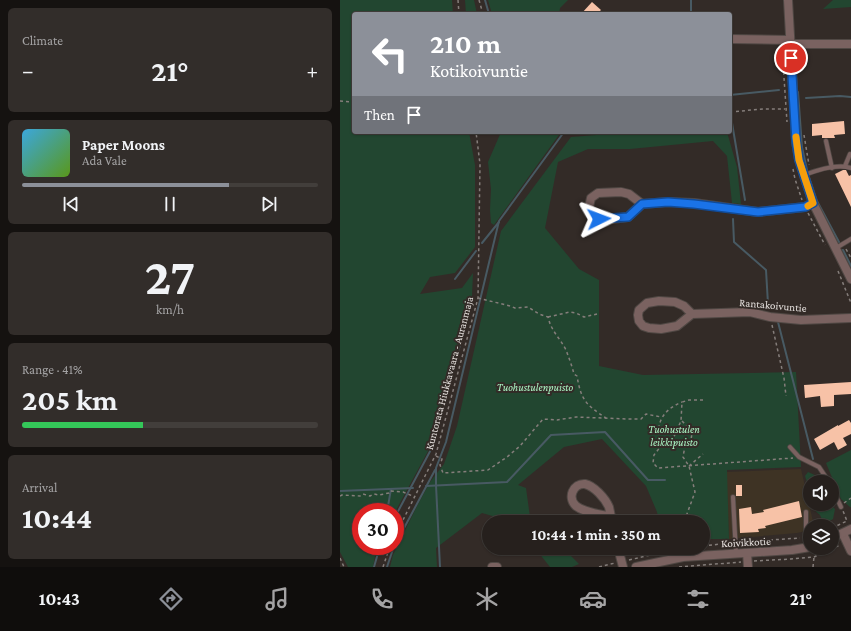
<!DOCTYPE html>
<meta charset="utf-8">
<style>
:root{--surface:#26201d;--page:#322d2a;--text:#f1f3f6;--muted:#a4a3a4;--line:#423e3b;--accent:#8c9099}
body{margin:0;font-family:"Crimson Pro",serif;background:var(--page);color:var(--text);height:100vh;display:flex;flex-direction:column;font-size:15px;white-space:nowrap}
*{box-sizing:border-box;margin:0}
p{font-size:13px;color:var(--muted)}
.icon{flex:none;width:22px;height:22px;fill:none;stroke:currentColor;stroke-width:2;stroke-linecap:round;stroke-linejoin:round}
.map{position:relative;flex:1;overflow:hidden}
.drawer{display:flex;flex-direction:column;gap:8px;padding:8px;background:#151210;width:340px}
.drawer>*{flex:none}
.guide{position:absolute;left:12px;top:12px;width:380px;height:122px;border-radius:4px;box-shadow:0 1px 3px #0004,0 0 0 1px var(--line);background:#8c9099;color:#fff;overflow:hidden}
.tools{position:absolute;left:463px;top:475px;display:grid;gap:8px}
.tools a{display:grid;place-items:center;width:36px;height:36px;border-radius:50%;background:var(--surface);box-shadow:0 1px 3px #0004,0 0 0 1px var(--line);font-size:20px}
.speed{position:absolute;left:12px;top:503px;display:flex;gap:8px;font-size:20px;font-weight:700;text-align:center}
.speed>*{display:grid;place-content:center;width:52px;height:52px;border-radius:50%;background:var(--surface);box-shadow:0 1px 3px #0004,0 0 0 1px var(--line);line-height:1}
.speed .limit{border:6px solid #d22;background:#fff;color:#111}
.pin{position:absolute;display:grid;place-items:center;width:34px;height:34px;color:#fff;margin:-17px;border:2px solid #fff;border-radius:50%;box-shadow:0 1px 4px #0007}
.me{position:absolute;width:44px;margin:-22px;rotate:87deg;stroke-linejoin:round;filter:drop-shadow(0 0 3px #0008)}
.turn{display:flex;align-items:center;gap:14px;height:84px;padding:0 12px;font-size:18px}
.turn .icon{width:52px;height:52px;stroke-width:2.5}
.turn b{display:block;font-size:28px;line-height:34px}
.then{display:flex;align-items:center;height:38px;padding:0 12px;background:#0003;gap:8px;font-size:15px}
.big{font-size:30px;font-weight:700;line-height:1.1}
.drawer .widget{flex:1;display:flex;flex-direction:column;justify-content:center;gap:6px;min-width:0;padding:0 14px;border-radius:6px;background:var(--page)}
.drawer .dial{align-items:center;gap:0}
.dial b{font-size:52px;line-height:1}
.song{display:flex;align-items:center;gap:12px}
.cover{width:48px;height:48px;border-radius:6px;background:linear-gradient(135deg,hsl(200 70% 55%),hsl(90 70% 35%))}
.played{height:4px;border-radius:2px;background:linear-gradient(90deg,var(--accent) 70%,var(--line) 70%)}
.keys{display:flex;justify-content:space-around;direction:ltr}
.heat{display:flex;justify-content:space-between;align-items:center;font-size:22px;direction:ltr}
.charge{height:6px;border-radius:3px;background:linear-gradient(90deg,#34c759 41%,var(--line) 0)}
.trip{position:absolute;left:142px;top:515px;width:228px;height:40px;border-radius:20px;background:var(--surface);box-shadow:0 1px 3px #0004,0 0 0 1px var(--line);font-weight:700;line-height:40px;text-align:center}
.tabs{display:flex;height:64px;justify-content:space-around;align-items:center;background:#0f0d0c;color:var(--muted)}
.tabs .icon{width:28px;height:28px}
.tabs .on{color:var(--accent)}
.tabs b{font-size:18px;color:var(--text)}
main{display:flex;flex:1;min-height:0}
.map>svg:first-child{display:block}
.education{fill:#3e3324}
.green{fill:#224630}
.lines{fill:none;stroke-linecap:round;stroke-linejoin:round}
.stream{stroke:#485a63;stroke-width:2}
.building{fill:#f7c2a7}
.lane-casing{stroke:#504844;stroke-width:5.5}
.street-casing{stroke:#504844;stroke-width:10}
.path{stroke:#857e7b;stroke-width:1.5;stroke-dasharray:3 3;stroke-linecap:butt}
.lane{stroke:#7a6260;stroke-width:4}
.street{stroke:#7a6260;stroke-width:8}
.route-casing{stroke:#114b97;stroke-width:10}
.route{stroke:#1a73e8;stroke-width:7}
.slow{stroke:#f59e0b;stroke-width:7}
.labels{text-anchor:middle;stroke-width:4;stroke-linejoin:round;paint-order:stroke}
.street-label{font-size:11px;fill:#e7e2df;stroke:#332b27}
.park-label{font-size:11px;font-style:italic;fill:#acf8c6;stroke:#332b27}
</style>
<main>
<section class="drawer">
<div class="widget"><p>Climate</p>
<div class="heat"><a>−</a><b class="big">21°</b><a>+</a></div>
</div>
<div class="widget">
<div class="song"><i class="cover"></i><div><b>Paper Moons</b><p>Ada Vale</p></div></div>
<div class="played"></div>
<div class="keys"><svg class="icon" aria-label="previous" viewBox="0 0 24 24"><path d="M18 5L8 12l10 7zM5 5v14"/></svg><svg class="icon" aria-label="pause" viewBox="0 0 24 24"><path d="M8 5v14M16 5v14"/></svg><svg class="icon" aria-label="next" viewBox="0 0 24 24"><path d="M6 5l10 7-10 7zM19 5v14"/></svg></div>
</div>
<div class="widget dial"><b>27</b><p>km/h</p></div>
<div class="widget"><p>Range · 41%</p><b class="big">205 km</b><div class="charge"></div></div>
<div class="widget"><p>Arrival</p><b class="big">10:44</b></div>
</section>
<div class="map">
<svg width="511" height="567" viewBox="0 0 511 567">
<rect width="100%" height="100%" fill="#332b27"/>
<polygon class="education" points="461,469 474,526 470,526 470,530 457,533 389,539 386,472"/>
<g class="green">
<polygon points="0,0 112,0 113,14 14,14 14,132 129,132 135,165 135,247 115,273 90,277 80,294 122,288 133,273 132,296 96,429 94,440 55,512 21,512 21,546 37,546 33,567 8,567 0,552"/>
<polygon points="125,0 134,0 137,14 126,14"/>
<polygon points="148,0 228,0 220,8 219,14 152,14"/>
<polygon points="493,0 511,0 511,7 483,9"/>
<polygon points="161,132 221,132 154,225 151,223 150,210 151,189 148,162"/>
<polygon points="294,132 387,132 397,167 401,204 392,203 387,156 373,141 290,149 248,149 218,162 205,228 239,269 259,280 259,366 303,375 456,372 461,467 387,470 389,539 363,539 363,522 319,522 317,512 306,486 262,439 224,447 178,485 186,488 190,517 195,522 174,522 142,513 96,548 97,567 50,567 53,555 77,506 90,482 104,464 117,426 161,231 231,137"/>
<polygon points="511,450 511,507 510,507 501,499 486,463"/>
<polygon points="468,472 477,476 480,482 470,482 470,492 465,476"/>
<polygon points="472,504 490,504 495,509 493,519 484,524 480,515 473,509"/>
<polygon points="195,548 223,548 239,564 232,567 210,567"/>
</g>
<g class="lines">
<g class="stream">
<polyline points="145,0 149,14"/>
<polyline points="351,0 351,14"/>
<polyline points="458,92 462,147 467,170"/>
<polyline points="390,95 439,90"/>
<polyline points="466,98 500,96 511,97"/>
<polyline points="390,101 391,107"/>
<polyline points="391,117 405,200"/>
<polyline points="469,177 477,201 499,242"/>
<polyline points="393,219 394,242 426,270 428,304"/>
<polyline points="142,243 159,222"/>
<polyline points="503,250 511,266"/>
<polyline points="115,279 136,251"/>
<polyline points="438,322 473,459"/>
<polyline points="86,486 167,482 211,435 265,432 308,480 325,480"/>
<polyline points="0,491 73,488"/>
<polyline points="47,512 51,489"/>
<polyline points="55,517 95,442 132,298"/>
<polyline points="55,545 95,470"/>
<polyline points="34,567 40,546"/>
<polyline points="47,567 54,546"/>
<polyline points="100,567 96,485 96,468 106,442 159,221 224,132"/>
</g>
</g>
<g class="building">
<polygon points="252,2 261,10 257,14 241,14"/>
<polygon points="504,121 505,134 494,135 495,138 482,138 482,135 472,136 472,124"/>
<polygon points="503,170 506,170 509,176 511,175 511,207 495,174"/>
<polygon points="511,382 511,394 494,395 494,406 481,407 480,396 465,398 464,385"/>
<polygon points="509,420 511,423 511,434 503,438 507,445 498,450 494,442 480,450 474,439 498,425 498,426"/>
<rect x="396" y="485" width="6" height="11"/>
<polygon points="459,501 462,517 425,526 426,528 418,529 419,532 400,533 399,509 411,507 412,514 424,512 423,510"/>
</g>
<g class="lines">
<g class="lane-casing">
<g id="lane">
<polyline points="486,141 492,168"/>
<polyline points="505,166 510,154"/>
<path d="M464,175C477,170 497,163 511,168"/>
<polyline points="496,248 511,239"/>
<polyline points="450,447 459,457 479,467 489,482"/>
<polyline points="492,488 501,507"/>
<polyline points="393,497 396,553"/>
<polyline points="466,547 466,512"/>
</g>
</g>
<g class="street-casing">
<g id="street">
<polyline points="448,0 456,141 459,160 473,203 511,279"/>
<polyline points="390,39 450,40"/>
<polyline points="450,44 511,44"/>
<polyline points="302,204 288,217 272,219 259,219 251,214 249,207 251,198 258,193 281,192 289,194 302,204 328,202 354,203 418,212 465,207 473,203"/>
<polyline points="352,314 344,306 335,302 319,301 307,303 299,310 298,315 299,321 303,326 309,328 321,329 337,326 352,314 410,312 430,317 461,320 511,318"/>
<path d="M271,517C260,514 245,513 236,506C227,498 233,483 245,484C254,486 265,498 269,507C270,512 271,517 272,522"/>
<polyline points="503,534 511,551"/>
<polyline points="492,538 511,529"/>
<polyline points="278,548 283,567"/>
<polyline points="407,553 408,567"/>
<polyline points="152,567 157,567"/>
<polyline points="296,567 343,557 452,550 470,547"/>
</g>
</g>
<g class="path">
<polyline points="118,0 119,14"/>
<polyline points="139,0 143,14"/>
<polyline points="442,48 447,122"/>
<polyline points="459,52 460,64"/>
<polyline points="0,101 14,102"/>
<polyline points="390,112 423,109 445,109"/>
<polyline points="464,135 469,165"/>
<polyline points="453,169 455,179 462,200"/>
<polyline points="468,213 485,245"/>
<polyline points="506,249 511,258"/>
<polyline points="498,271 511,303"/>
<path d="M138,298L170,306L175,308L188,307L199,314L208,317C211,331 220,338 226,350C229,358 232,366 234,374L237,376C241,400 246,405 266,418"/>
<polyline points="208,317 230,312 236,313 244,317 257,314"/>
<polyline points="432,325 444,378 446,396"/>
<polyline points="363,400 349,400 342,402 341,421 332,441 321,446 314,455 313,463 318,468 453,458"/>
<polyline points="342,421 349,428 352,433 351,440 345,446 343,457 349,466 355,492 344,522"/>
<path d="M321,446C314,425 322,410 342,402"/>
<polyline points="96,456 102,459 100,465 103,473 148,470 167,457 180,446 203,419 217,420 236,417 288,419 301,419 306,414 321,417"/>
<polyline points="349,466 363,454"/>
<polyline points="0,496 2,495 20,496 23,494 30,496 34,494 39,495 49,493 50,491 63,492 75,497"/>
<polyline points="504,503 511,498"/>
<polyline points="492,528 507,521 503,511"/>
<polyline points="55,536 96,454 138,298 140,164 136,132"/>
<polyline points="400,542 460,538"/>
<polyline points="363,546 390,543"/>
<polyline points="0,558 4,567"/>
<polyline points="289,560 340,548"/>
<polyline points="414,561 451,559 474,557 500,545"/>
<polyline points="43,567 50,546"/>
<polyline points="259,567 275,563"/>
<polyline points="339,567 401,562"/>
<polyline points="473,567 474,557"/>
</g>
<use href="#lane" class="lane"/>
<use href="#street" class="street"/>
</g>
<g class="lines">
<g class="route-casing">
<polyline id="route" points="259,219 288,217 302,204 328,202 354,204 418,212 465,207 473,203 459,160 456,141 451,58"/>
</g>
<use href="#route" class="route"/>
<polyline class="slow" points="456,137 459,160 473,203 468,206"/>
</g>
<g class="labels">
<g class="street-label">
<text transform="translate(433 305) rotate(5)" y="4">Rantakoivuntie</text>
<text transform="translate(109 373) rotate(-75)" y="4">Kuntorata Hiukkavaara - Auranmaja</text>
<text transform="translate(406 542) rotate(-3)" y="4">Koivikkotie</text>
</g>
<g class="park-label">
<text x="195" y="391">Tuohustulenpuisto</text>
<text x="334" y="433">Tuohustulen<tspan x="334" dy="13">leikkipuisto</tspan></text>
</g>
</g>
</svg>
<div class="tools">
<a><svg class="icon" aria-label="sound" viewBox="0 0 24 24"><path d="M4 9h4l5-4v14l-5-4H4zM17 9q2 3 0 6"/></svg></a>
<a><svg class="icon" aria-label="layers" viewBox="0 0 24 24"><path d="M12 4l9 5-9 5-9-5zM3 14l9 5 9-5"/></svg></a>
</div>
<div class="speed"><div class="limit">30</div></div>
<div class="pin" style="left:451px;top:58px;background:#d93025"><svg class="icon" aria-label="arrive" viewBox="0 0 24 24"><path d="M6 21V4h12l-3 4 3 4H6"/></svg></div>
<svg class="me" style="left:259px;top:219px" viewBox="-20 -20 40 40"><path d="M0-17L14 15 0 8-14 15z" fill="#1a73e8" stroke="#fff" stroke-width="4"/></svg>
<div class="trip">10:44 · 1 min · 350 m</div>
<div class="guide">
<div class="turn"><svg class="icon" aria-label="left" viewBox="0 0 24 24"><path d="M17 20v-9H6M10 6l-5 5 5 5"/></svg><div><b>210 m</b>Kotikoivuntie</div></div>
<div class="then">Then<svg class="icon" aria-label="arrive" viewBox="0 0 24 24"><path d="M6 21V4h12l-3 4 3 4H6"/></svg></div>
</div>
</div>
</main>
<nav class="tabs">
<b>10:43</b>
<svg class="icon on" aria-label="directions" viewBox="0 0 24 24"><path d="M12 3l9 9-9 9-9-9zM9 14v-3h6M13 9l2 2-2 2"/></svg>
<svg class="icon" aria-label="music" viewBox="0 0 24 24"><path d="M9 18V5l10-2v13"/><circle cx="6" cy="18" r="3"/><circle cx="16" cy="16" r="3"/></svg>
<svg class="icon" aria-label="phone" viewBox="0 0 24 24"><path d="M5 4h4l2 5-3 2q2 4 5 5l2-3 5 2v4C11 20 4 13 5 4z"/></svg>
<svg class="icon" aria-label="climate" viewBox="0 0 24 24"><path d="M12 3v18M4 7l16 10M4 17L20 7"/></svg>
<svg class="icon" aria-label="car" viewBox="0 0 24 24"><path d="M5 17H2v-5l4-1 3-4h7l3 4 3 1v5h-3M9 17h6M6 11h13"/><circle cx="7" cy="17" r="2"/><circle cx="17" cy="17" r="2"/></svg>
<svg class="icon" aria-label="filters" viewBox="0 0 24 24"><path d="M4 7h16M4 17h16"/><circle cx="9" cy="7" r="2"/><circle cx="15" cy="17" r="2"/></svg>
<b>21°</b>
</nav>
